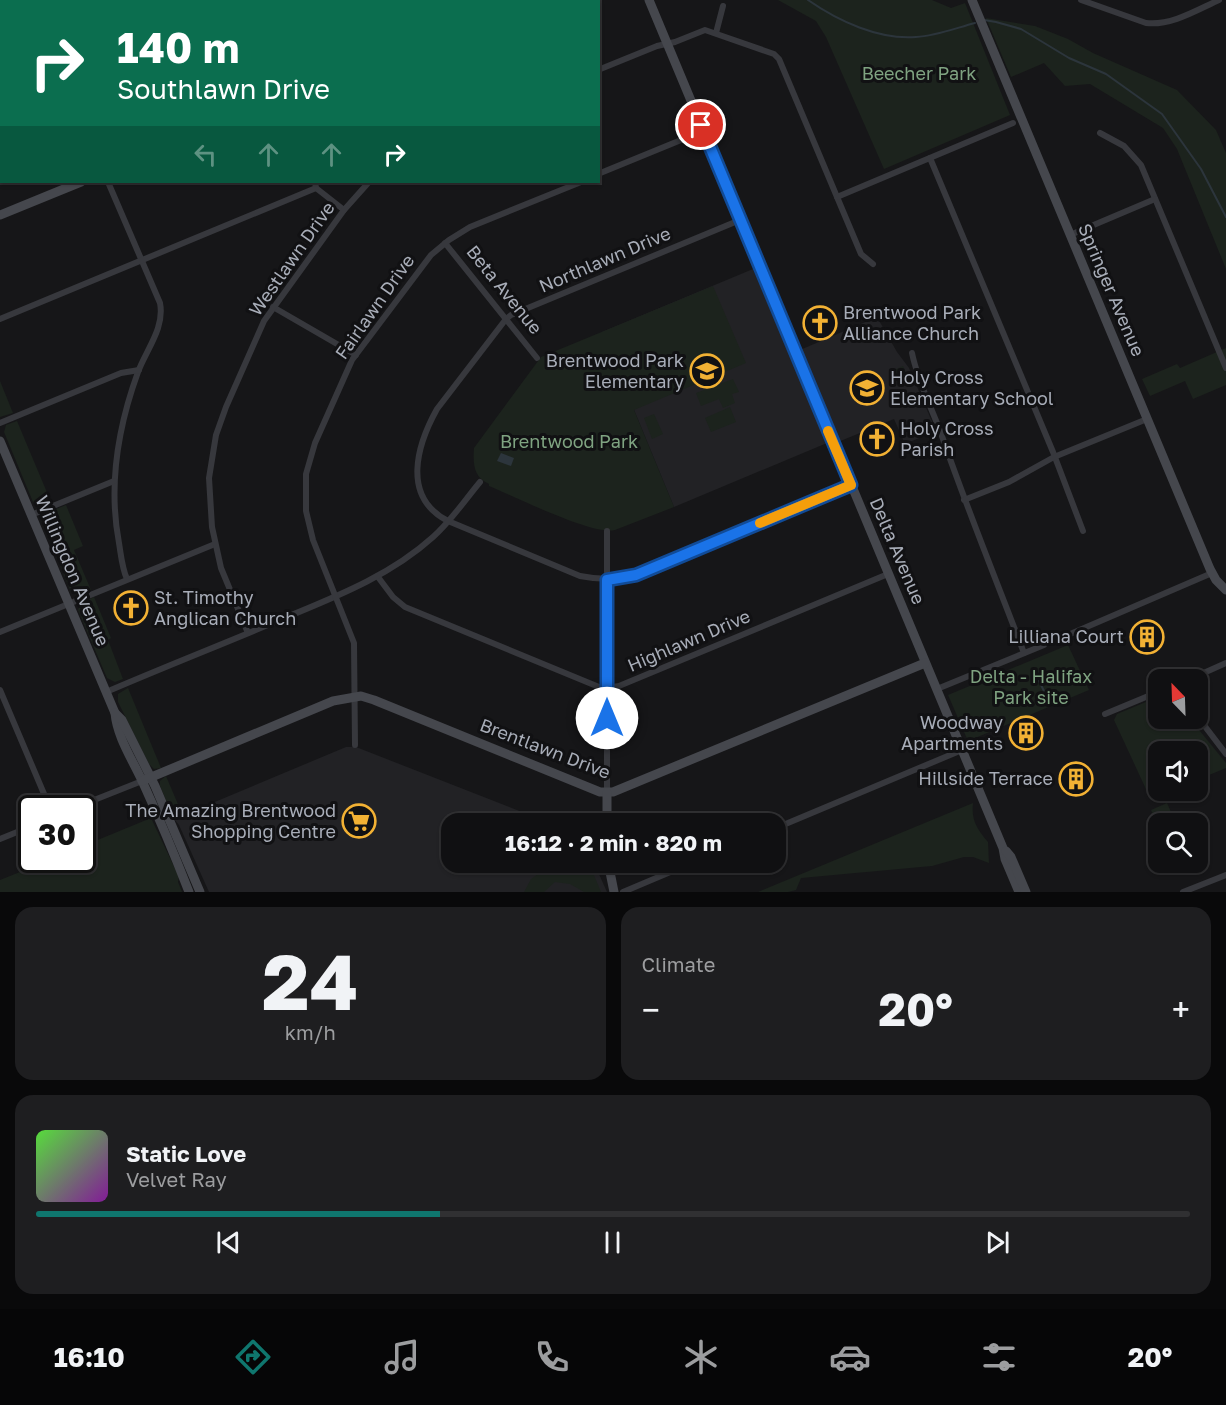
<!DOCTYPE html>
<meta charset="utf-8">
<style>
:root{--surface:#101012;--page:#1e1e20;--text:#f1f3f6;--muted:#9c9d9f;--line:#303032;--accent:#0f766e}
body{margin:0;font-family:"Golos Text",sans-serif;background:var(--page);color:var(--text);height:100vh;display:flex;flex-direction:column;font-size:22px;white-space:nowrap}
*{box-sizing:border-box;margin:0}
p{font-size:20px;color:var(--muted)}
.icon{flex:none;width:33px;height:33px;fill:none;stroke:currentColor;stroke-width:2;stroke-linecap:round;stroke-linejoin:round}
.map{position:relative;height:892px;overflow:hidden}
.details{display:flex;flex-direction:column;gap:15px;padding:15px;background:#09090a;flex:1}
.details>*{flex:none}
.guide{position:absolute;left:0px;top:0px;width:600px;height:183px;box-shadow:0 2px 4px #0004,0 0 0 2px var(--line);background:#0b6e4f;color:#fff;overflow:hidden}
.needle{width:39px;rotate:337deg}
.fabs{position:absolute;left:1148px;top:669px;display:grid;gap:12px}
.fabs a{display:grid;place-items:center;width:60px;height:60px;border-radius:12px;background:var(--surface);box-shadow:0 2px 4px #0004,0 0 0 2px var(--line);font-size:30px}
.speed{position:absolute;left:18px;top:795px;display:flex;gap:12px;font-size:30px;font-weight:700;text-align:center}
.speed>*{display:grid;place-content:center;width:78px;height:78px;border-radius:50%;background:var(--surface);box-shadow:0 2px 4px #0004,0 0 0 2px var(--line);line-height:1}
.speed .limit{border:3px solid #111;border-radius:9px;background:#fff;color:#111}
.pin{position:absolute;display:grid;place-items:center;width:51px;height:51px;color:#fff;margin:-26px;border:3px solid #fff;border-radius:50%;box-shadow:0 2px 6px #0007}
.me{position:absolute;width:66px;margin:-33px;rotate:0deg;stroke-linejoin:round;filter:drop-shadow(0 0 4px #0008)}
.turn{display:flex;align-items:center;gap:21px;height:126px;padding:0 18px;font-size:27px}
.turn .icon{width:78px;height:78px;stroke-width:2.5}
.turn b{display:block;font-size:42px;line-height:51px}
.lanes{display:flex;align-items:center;height:57px;padding:0 18px;background:#0003;justify-content:center;gap:30px;direction:ltr}
.lanes .off{opacity:.35}
.big{font-size:45px;font-weight:700;line-height:1.1}
.details .widget{flex:1;display:flex;flex-direction:column;justify-content:center;gap:9px;min-width:0;padding:0 21px;border-radius:18px;background:var(--page)}
.details .dial{align-items:center;gap:0}
.dial b{font-size:78px;line-height:1}
.song{display:flex;align-items:center;gap:18px}
.cover{width:72px;height:72px;border-radius:9px;background:linear-gradient(135deg,hsl(110 70% 55%),hsl(290 70% 35%))}
.played{height:6px;border-radius:3px;background:linear-gradient(90deg,var(--accent) 35%,var(--line) 35%)}
.keys{display:flex;justify-content:space-around;direction:ltr}
.heat{display:flex;justify-content:space-between;align-items:center;font-size:33px;direction:ltr}
.details .tiles{flex:1;display:grid;gap:15px;grid-template-columns:1fr 1fr}
.widget:last-child{grid-column:span 2}
.trip{position:absolute;left:441px;top:813px;width:345px;height:60px;border-radius:18px;background:var(--surface);box-shadow:0 2px 4px #0004,0 0 0 2px var(--line);font-weight:700;line-height:60px;text-align:center}
.tab-bar{display:flex;height:96px;justify-content:space-around;align-items:center;background:#060607;color:var(--muted)}
.tab-bar .icon{width:42px;height:42px}
.tab-bar .selected{color:var(--accent)}
.tab-bar b{font-size:27px;color:var(--text)}
.map>svg:first-child{display:block}
.built{fill:#222225}
.green{fill:#1c231d}
.water{fill:#2c353c}
.lines{fill:none;stroke-linecap:round;stroke-linejoin:round}
.stream{stroke:#2c353c;stroke-width:2}
.street{stroke:#37383d;stroke-width:6}
.secondary{stroke:#45474d;stroke-width:9}
.route-casing{stroke:#114b97;stroke-width:15}
.route{stroke:#1a73e8;stroke-width:10}
.slow{stroke:#f59e0b;stroke-width:10}
.labels{text-anchor:middle;stroke-width:6;stroke-linejoin:round;paint-order:stroke}
.park-label{font-size:18px;fill:#7fa381;stroke:#111113}
.street-label{font-size:18px;fill:#a8adb8;stroke:#111113}
.poi-label{font-size:18px;fill:#a8adb8;stroke:#111113;text-anchor:end}
</style>
<div class="map">
<svg width="1226" height="892" viewBox="0 0 1226 892">
<rect width="100%" height="100%" fill="#161618"/>
<g class="built">
<polygon points="143,0 448,0 449,2 139,2"/>
<polygon points="753,269 827,443 674,507 602,332"/>
<polygon points="877,317 897,352 909,368 936,431 905,444 894,419 838,442 800,350"/>
<polygon points="346,747 356,747 550,823 452,824 452,862 594,863 607,892 209,892 179,825 174,819"/>
</g>
<g class="green">
<polygon points="252,0 350,0 350,1 253,2"/>
<polygon points="778,0 932,0 951,8 965,3 1010,115 884,169 826,37 816,21"/>
<polygon points="986,18 1035,26 1068,39 1093,53 1177,90 1216,130 1226,153 1226,269 1177,149 1163,128 1090,84 1065,86 1044,63 1011,77"/>
<path d="M713,286L746,363L634,410L674,507L615,530C593,536 514,496 489,486V484C473,477 473,463 474,448L541,357Z"/>
<polygon points="1226,348 1226,385 1193,399 1185,381 1150,396 1142,379 1177,364 1180,368"/>
<polygon points="903,366 910,381 899,386 892,371"/>
<polygon points="733,379 739,392 732,394 735,403 723,408 719,399 701,406 696,393"/>
<polygon points="0,381 13,413 0,417"/>
<polygon points="730,407 736,422 711,432 705,418"/>
<polygon points="654,414 663,434 652,439 644,418"/>
<polygon points="17,421 51,502 39,506 33,502 4,432 6,425"/>
<polygon points="66,505 83,546 74,550 91,590 76,595 71,592 41,520 44,514"/>
<polygon points="94,597 111,638 108,640 123,679 115,682 107,678 78,610 81,603"/>
<polygon points="1068,645 1089,690 968,741 948,695"/>
<polygon points="128,688 161,768 154,769 149,764 118,702 118,694"/>
<polygon points="1158,697 1158,718 1190,719 1226,763 1226,768 1197,780 1197,752 1158,752 1158,790 1173,791 1151,800 1114,720 1117,714"/>
<polygon points="166,776 183,816 174,819 160,786 160,781"/>
<path d="M973,803C971,820 977,829 988,842L989,863L973,857H964L932,866L801,878L796,890L788,892H758Z"/>
<polygon points="1167,803 1176,823 1158,824 1158,826 1151,810"/>
<polygon points="151,818 179,877 178,882 182,892 0,892 0,880 50,860 82,860 83,846"/>
<polygon points="554,862 589,863 601,892 584,892 570,884 555,882 544,892 524,892 531,879"/>
</g>
<polygon class="water" points="501,453 514,458 511,466 497,461"/>
<g class="lines">
<g class="stream">
<path d="M808,0C838,21 879,40 916,37C936,36 956,28 975,23"/>
<polyline points="984,20 996,22 1021,29 1069,58 1106,74 1162,114 1201,169 1226,217"/>
<polyline points="1039,681 1044,691"/>
</g>
<g class="street">
<polyline points="34,0 35,2"/>
<polyline points="451,0 452,2"/>
<path d="M1081,0L1146,23C1171,26 1197,10 1219,0"/>
<polyline points="12,2 16,0"/>
<polyline points="0,7 2,6"/>
<polyline points="716,33 723,6"/>
<polyline points="598,70 657,46 675,42 705,30 774,54 779,59 861,254 873,264"/>
<polyline points="0,111 2,110"/>
<polyline points="1100,133 1124,146 1141,165 1226,368"/>
<polyline points="930,158 1053,452 1083,531"/>
<polyline points="598,174 703,131"/>
<path d="M108,182L160,303C165,328 146,350 138,372C118,427 108,485 119,543C121,555 122,568 127,579"/>
<polyline points="315,182 316,188 344,210"/>
<polyline points="837,197 1013,123"/>
<path d="M740,220L511,315L506,319L437,409C417,445 401,497 448,521L580,576C600,580 616,580 636,575L851,485"/>
<polyline points="1070,235 1155,199"/>
<polyline points="445,243 537,358"/>
<polyline points="273,307 356,355"/>
<polyline points="0,319 316,188"/>
<path d="M912,353C918,383 933,410 943,439C968,511 997,582 1024,653"/>
<polyline points="0,423 121,373 139,370"/>
<polyline points="964,500 1009,482 1054,457 1147,419"/>
<polyline points="31,515 114,481"/>
<polyline points="607,531 607,793"/>
<polyline points="378,577 393,597 405,607 599,687 607,688 619,686 888,574"/>
<polyline points="0,632 215,544"/>
<polyline points="248,633 221,568 212,527 209,478 216,435 226,407 264,321 344,210 369,182"/>
<polyline points="1054,641 1212,573"/>
<polyline points="1188,680 1226,663"/>
<polyline points="937,689 1044,645"/>
<polyline points="0,690 50,808"/>
<path d="M106,692C164,667 223,644 282,619C335,597 390,576 433,537C451,521 465,500 480,482"/>
<polyline points="1105,714 1158,692"/>
<polyline points="1197,716 1226,754"/>
<polyline points="355,745 354,643 313,540 306,511 306,474 315,443 352,360 431,255 449,240 470,227 581,182"/>
<polyline points="74,808 142,781"/>
<polyline points="776,828 962,750"/>
<polyline points="0,839 32,826"/>
<polyline points="623,892 694,862"/>
<polyline points="1183,892 1226,875"/>
</g>
<g class="secondary">
<polyline points="649,0 1003,848 1005,859 1019,892"/>
<polyline points="972,0 1210,569 1216,580 1226,590"/>
<polyline points="512,2 516,0"/>
<polyline points="0,215 81,182"/>
<path d="M0,441L115,713C117,738 134,762 144,785C160,820 175,856 189,892"/>
<polyline points="115,713 122,720 155,786 200,892"/>
<polyline points="142,781 333,701 361,696 374,700 600,792 613,792 925,663"/>
<polyline points="607,824 607,793"/>
<polyline points="1006,851 1011,857 1026,892"/>
<polyline points="608,862 614,892"/>
</g>
</g>
<g class="lines">
<g class="route-casing">
<polyline id="route" points="607,718 607,580 636,575 851,485 701,125"/>
</g>
<use href="#route" class="route"/>
<polyline class="slow" points="760,523 851,485 828,431"/>
</g>
<defs>
<g id="church-ring" transform="scale(1.725)"><circle r="9.5" fill="#111113" stroke="#f2b134" stroke-width="1.5"/><path d="M-1.2-6h2.4v3.5h3.3v2.4h-3.3V6h-2.4V-.1h-3.3v-2.4h3.3Z" fill="#f2b134"/></g>
<g id="school-ring" transform="scale(1.725)"><circle r="9.5" fill="#111113" stroke="#f2b134" stroke-width="1.5"/><path d="M0-5L7-2L0 1L-7-2ZM-4 1L0 2.5L4 1V4Q0 6-4 4Z" fill="#f2b134"/></g>
<g id="building-ring" transform="scale(1.725)"><circle r="9.5" fill="#111113" stroke="#f2b134" stroke-width="1.5"/><path d="M-4-6H4V6H1V3H-1V6H-4ZM-2.5-4.3h1.7v1.8h-1.7ZM.8-4.3h1.7v1.8H.8ZM-2.5-1h1.7V.8h-1.7ZM.8-1h1.7V.8H.8Z" fill="#f2b134"/></g>
<g id="supermarket-ring" transform="scale(1.725)"><circle r="9.5" fill="#111113" stroke="#f2b134" stroke-width="1.5"/><path d="M-6-5.5h2.5l.6 2H6L4.5 2H-2.5L-4.4-4H-6ZM-1.5 3.2a1.3 1.3 0 1 0 .1 0ZM3 3.2a1.3 1.3 0 1 0 .1 0Z" fill="#f2b134"/></g>
</defs>
<g fill-rule="evenodd">
<use href="#church-ring" x="820" y="323"/>
<use href="#school-ring" x="707" y="371"/>
<use href="#school-ring" x="867" y="388"/>
<use href="#church-ring" x="877" y="439"/>
<use href="#church-ring" x="131" y="608"/>
<use href="#building-ring" x="1147" y="637"/>
<use href="#building-ring" x="1026" y="733"/>
<use href="#building-ring" x="1076" y="779"/>
<use href="#supermarket-ring" x="359" y="821"/>
</g>
<g class="labels">
<g class="park-label">
<text x="919" y="80">Beecher Park</text>
<text x="569" y="448">Brentwood Park</text>
<text x="1031" y="683">Delta - Halifax<tspan x="1031" dy="21">Park site</tspan></text>
</g>
<g class="street-label">
<text transform="translate(292 259) rotate(-55)" y="6">Westlawn Drive</text>
<text transform="translate(605 260) rotate(-23)" y="6">Northlawn Drive</text>
<text transform="translate(504 290) rotate(51)" y="6">Beta Avenue</text>
<text transform="translate(1111 290) rotate(67)" y="6">Springer Avenue</text>
<text transform="translate(375 307) rotate(-55)" y="6">Fairlawn Drive</text>
<text transform="translate(897 551) rotate(67)" y="6">Delta Avenue</text>
<text transform="translate(72 571) rotate(67)" y="6">Willingdon Avenue</text>
<text transform="translate(689 641) rotate(-23)" y="6">Highlawn Drive</text>
<text transform="translate(545 749) rotate(21)" y="6">Brentlawn Drive</text>
</g>
<g class="poi-label">
<text x="843" y="319" text-anchor="start">Brentwood Park<tspan x="843" dy="21">Alliance Church</tspan></text>
<text x="684" y="367">Brentwood Park<tspan x="684" dy="21">Elementary</tspan></text>
<text x="890" y="384" text-anchor="start">Holy Cross<tspan x="890" dy="21">Elementary School</tspan></text>
<text x="900" y="435" text-anchor="start">Holy Cross<tspan x="900" dy="21">Parish</tspan></text>
<text x="154" y="604" text-anchor="start">St. Timothy<tspan x="154" dy="21">Anglican Church</tspan></text>
<text x="1124" y="643">Lilliana Court</text>
<text x="1003" y="729">Woodway<tspan x="1003" dy="21">Apartments</tspan></text>
<text x="1053" y="785">Hillside Terrace</text>
<text x="336" y="817">The Amazing Brentwood<tspan x="336" dy="21">Shopping Centre</tspan></text>
</g>
</g>
</svg>
<div class="fabs">
<a><svg class="needle" viewBox="-14 -14 28 28"><path d="M0-13l5 13h-10z" fill="#e53935"/><path d="M0 13l5-13h-10z" fill="#9c9d9f"/></svg></a>
<a><svg class="icon" aria-label="sound" viewBox="0 0 24 24"><path d="M4 9h4l5-4v14l-5-4H4zM17 9q2 3 0 6"/></svg></a>
<a><svg class="icon" aria-label="search" viewBox="0 0 24 24"><circle cx="10" cy="10" r="6"/><path d="M15 15l6 6"/></svg></a>
</div>
<div class="speed"><div class="limit">30</div></div>
<div class="pin" style="left:701px;top:125px;background:#d93025"><svg class="icon" aria-label="arrive" viewBox="0 0 24 24"><path d="M6 21V4h12l-3 4 3 4H6"/></svg></div>
<svg class="me" style="left:607px;top:718px" viewBox="-20 -20 40 40"><circle r="19" fill="#fff"/><path d="M0-13L10 11 0 6-10 11z" fill="#1a73e8"/></svg>
<div class="trip">16:12 · 2 min · 820 m</div>
<div class="guide">
<div class="turn"><svg class="icon" aria-label="right" viewBox="0 0 24 24"><path d="M7 20v-9h11M14 6l5 5-5 5"/></svg><div><b>140 m</b>Southlawn Drive</div></div>
<div class="lanes"><svg class="icon off" aria-label="left" viewBox="0 0 24 24"><path d="M17 20v-9H6M10 6l-5 5 5 5"/></svg><svg class="icon off" aria-label="ahead" viewBox="0 0 24 24"><path d="M12 20V5M6 11l6-6 6 6"/></svg><svg class="icon off" aria-label="ahead" viewBox="0 0 24 24"><path d="M12 20V5M6 11l6-6 6 6"/></svg><svg class="icon" aria-label="right" viewBox="0 0 24 24"><path d="M7 20v-9h11M14 6l5 5-5 5"/></svg></div>
</div>
</div>
<section class="details">
<div class="tiles">
<div class="widget dial"><b>24</b><p>km/h</p></div>
<div class="widget"><p>Climate</p>
<div class="heat"><a>−</a><b class="big">20°</b><a>+</a></div>
</div>
<div class="widget">
<div class="song"><i class="cover"></i><div><b>Static Love</b><p>Velvet Ray</p></div></div>
<div class="played"></div>
<div class="keys"><svg class="icon" aria-label="previous" viewBox="0 0 24 24"><path d="M18 5L8 12l10 7zM5 5v14"/></svg><svg class="icon" aria-label="pause" viewBox="0 0 24 24"><path d="M8 5v14M16 5v14"/></svg><svg class="icon" aria-label="next" viewBox="0 0 24 24"><path d="M6 5l10 7-10 7zM19 5v14"/></svg></div>
</div>
</div>
</section>
<nav class="tab-bar">
<b>16:10</b>
<svg class="icon selected" aria-label="directions" viewBox="0 0 24 24"><path d="M12 3l9 9-9 9-9-9zM9 14v-3h6M13 9l2 2-2 2"/></svg>
<svg class="icon" aria-label="music" viewBox="0 0 24 24"><path d="M9 18V5l10-2v13"/><circle cx="6" cy="18" r="3"/><circle cx="16" cy="16" r="3"/></svg>
<svg class="icon" aria-label="phone" viewBox="0 0 24 24"><path d="M5 4h4l2 5-3 2q2 4 5 5l2-3 5 2v4C11 20 4 13 5 4z"/></svg>
<svg class="icon" aria-label="climate" viewBox="0 0 24 24"><path d="M12 3v18M4 7l16 10M4 17L20 7"/></svg>
<svg class="icon" aria-label="car" viewBox="0 0 24 24"><path d="M5 17H2v-5l4-1 3-4h7l3 4 3 1v5h-3M9 17h6M6 11h13"/><circle cx="7" cy="17" r="2"/><circle cx="17" cy="17" r="2"/></svg>
<svg class="icon" aria-label="filters" viewBox="0 0 24 24"><path d="M4 7h16M4 17h16"/><circle cx="9" cy="7" r="2"/><circle cx="15" cy="17" r="2"/></svg>
<b>20°</b>
</nav>
